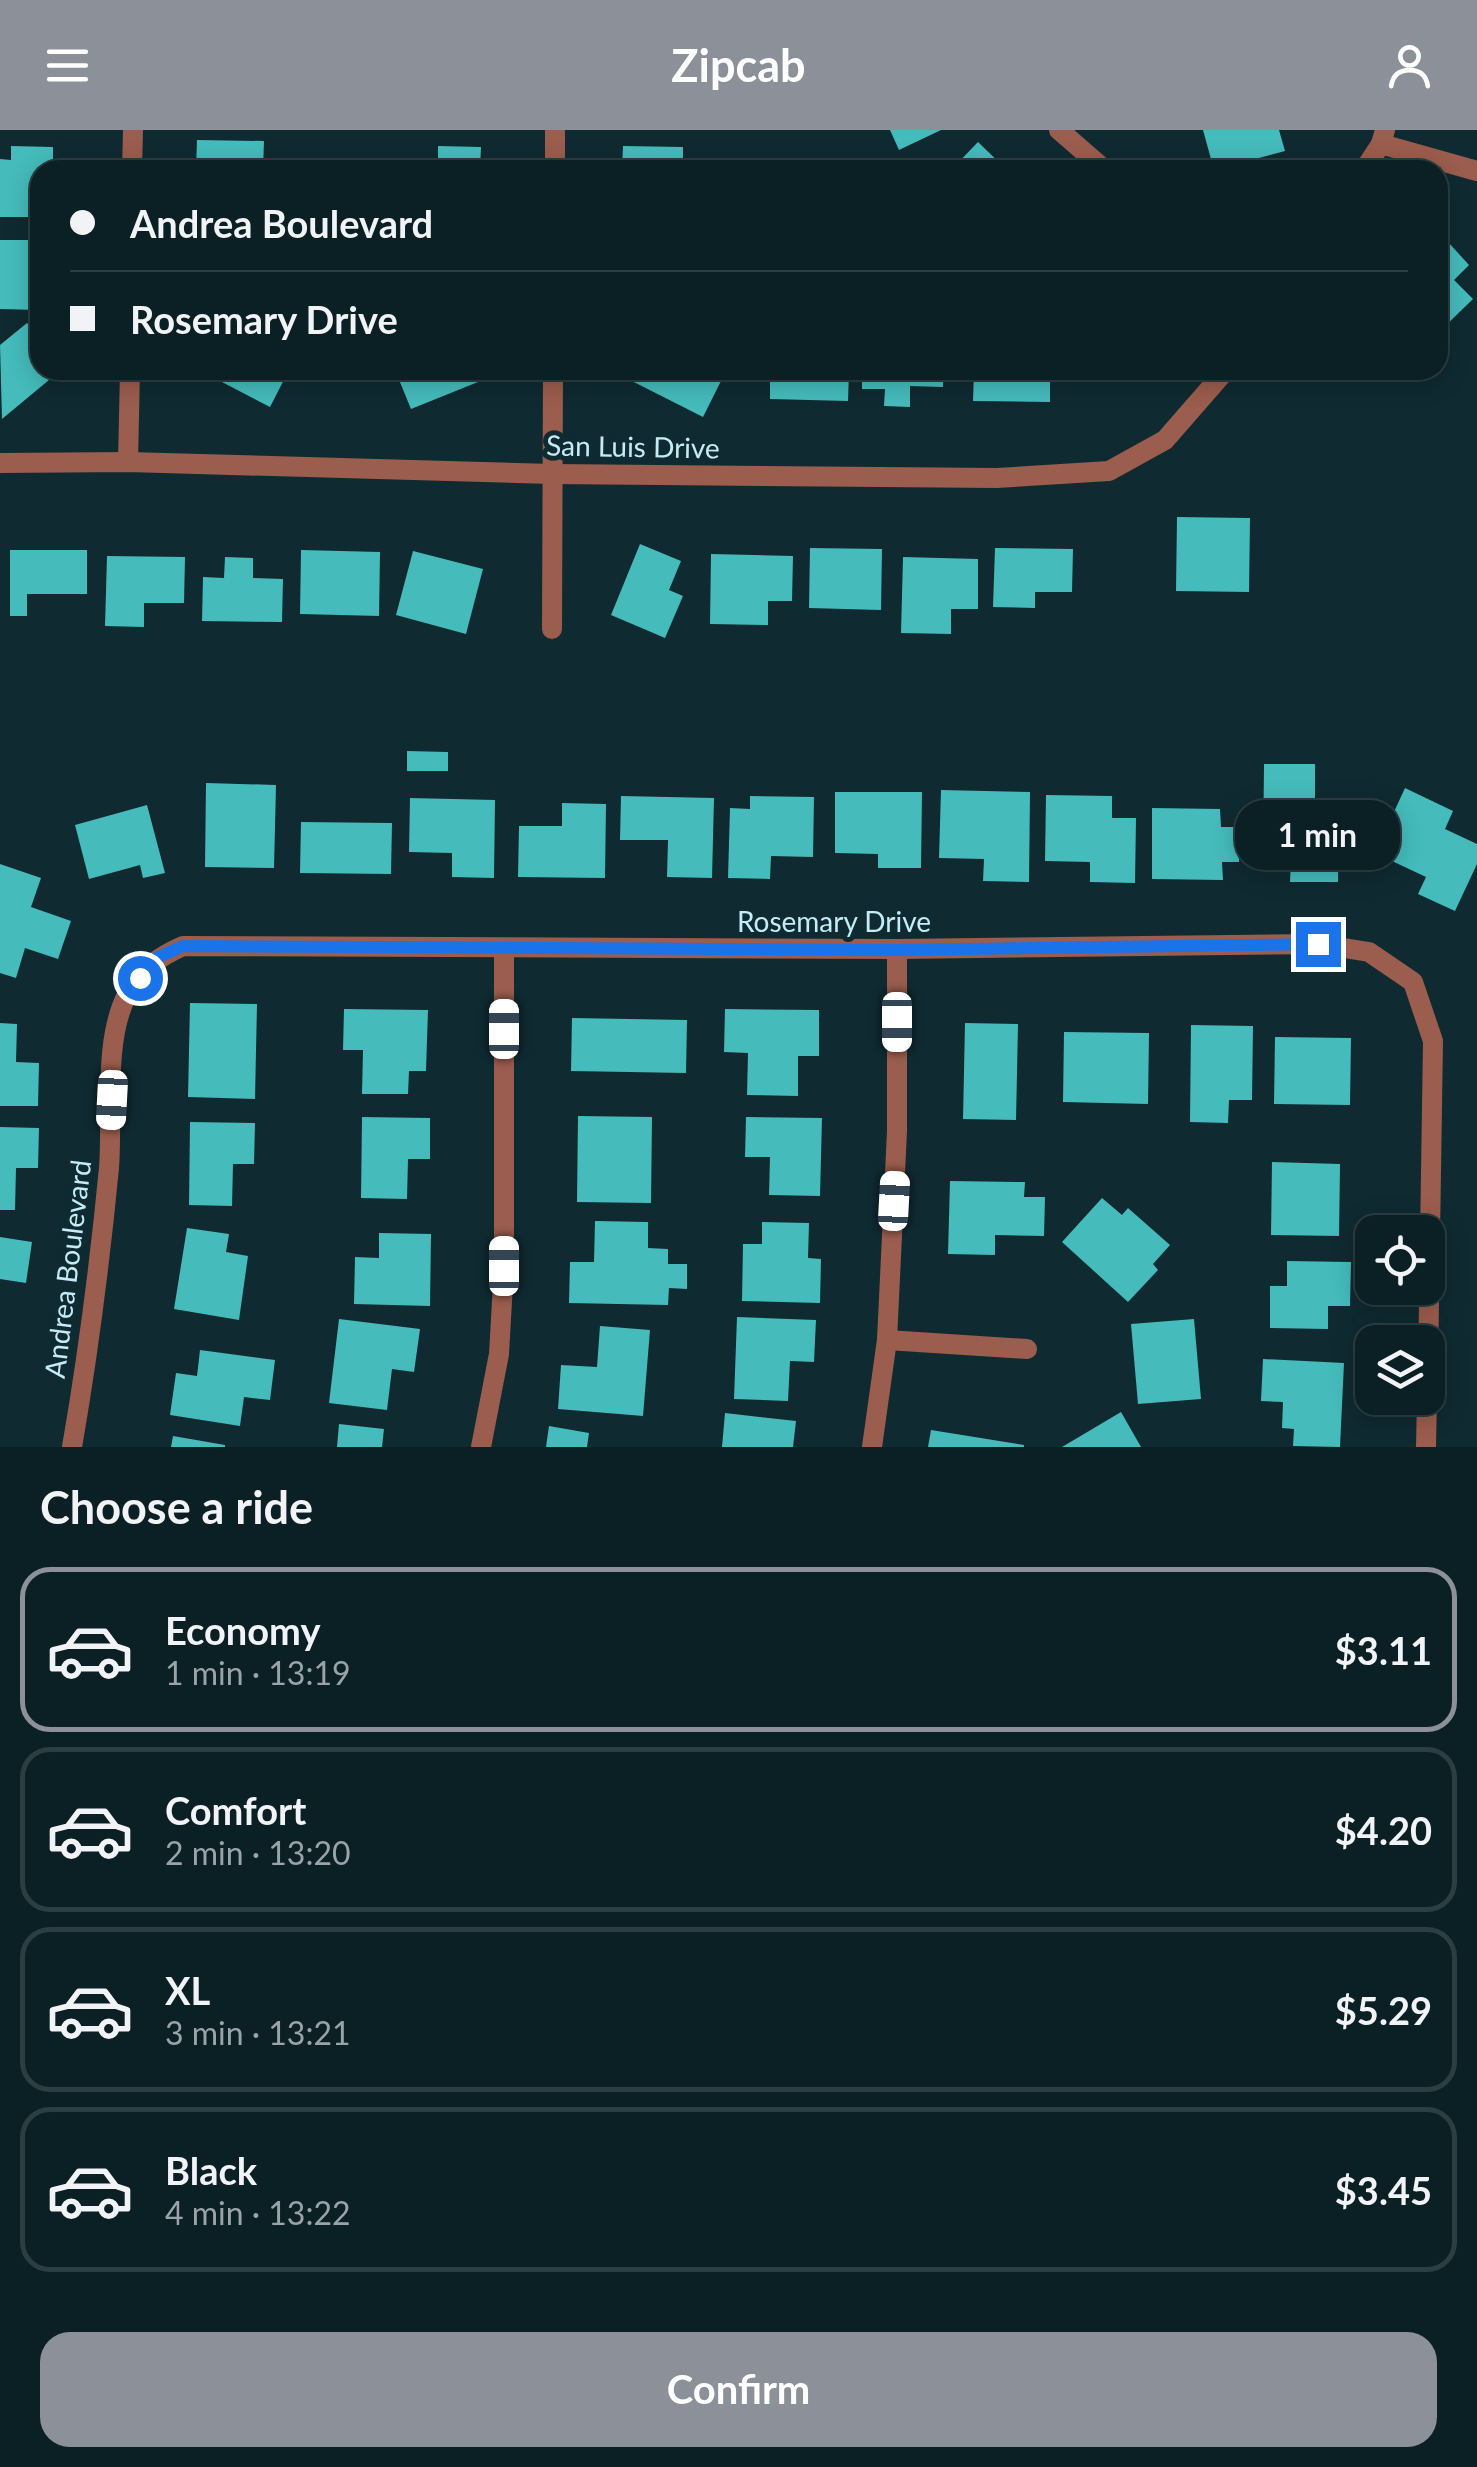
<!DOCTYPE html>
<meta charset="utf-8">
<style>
body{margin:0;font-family:Lato,sans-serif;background:#14282d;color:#f1f3f6;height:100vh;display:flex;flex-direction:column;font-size:38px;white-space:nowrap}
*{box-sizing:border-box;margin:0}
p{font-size:32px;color:#9aa3a7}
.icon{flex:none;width:55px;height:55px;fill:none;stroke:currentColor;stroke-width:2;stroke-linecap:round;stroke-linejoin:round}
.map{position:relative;height:1317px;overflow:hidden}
.sheet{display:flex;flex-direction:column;background:#0b2025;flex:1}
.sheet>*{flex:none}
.banner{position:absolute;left:30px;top:30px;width:1418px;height:220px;border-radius:30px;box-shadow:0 5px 25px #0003,0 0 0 2px #2b3e42;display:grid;align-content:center;height:220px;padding:0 40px;background:#0b2025}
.controls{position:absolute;left:1355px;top:1085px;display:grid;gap:20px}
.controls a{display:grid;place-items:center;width:90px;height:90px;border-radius:20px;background:#0b2025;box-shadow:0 5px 25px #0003,0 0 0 2px #2b3e42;font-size:50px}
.end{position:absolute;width:45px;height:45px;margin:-22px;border:12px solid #1a73e8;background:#fff;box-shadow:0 0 0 5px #fff}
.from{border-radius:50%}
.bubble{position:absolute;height:70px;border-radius:30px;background:#0b2025;box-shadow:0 5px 25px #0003,0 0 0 2px #2b3e42;font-size:32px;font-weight:700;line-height:70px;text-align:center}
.car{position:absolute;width:30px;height:60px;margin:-30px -15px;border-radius:12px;box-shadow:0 0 8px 2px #0007;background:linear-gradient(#fff 24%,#345 0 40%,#fff 0 76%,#345 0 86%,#fff 0)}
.banner b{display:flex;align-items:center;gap:35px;height:95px;font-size:38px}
.banner b+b{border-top:2px solid #2b3e42}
.banner i{width:25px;height:25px;background:#f1f3f6}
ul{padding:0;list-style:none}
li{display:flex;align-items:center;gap:30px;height:165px;margin:0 20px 15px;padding:0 20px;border:5px solid #2b3e42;border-radius:30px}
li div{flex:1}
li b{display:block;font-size:38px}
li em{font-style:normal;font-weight:700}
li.current{border-color:#8c9099}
li>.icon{width:90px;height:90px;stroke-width:1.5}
h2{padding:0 40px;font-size:45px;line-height:120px}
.cta{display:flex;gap:20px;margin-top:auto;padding:20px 40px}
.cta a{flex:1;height:115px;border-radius:30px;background:#8c9099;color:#fff;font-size:40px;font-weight:700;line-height:115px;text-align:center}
header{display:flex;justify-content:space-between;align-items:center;height:130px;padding:0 40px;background:#8c9099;color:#fff;font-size:45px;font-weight:700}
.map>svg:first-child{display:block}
</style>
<header><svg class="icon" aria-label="menu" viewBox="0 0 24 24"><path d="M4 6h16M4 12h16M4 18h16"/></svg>Zipcab<svg class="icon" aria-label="person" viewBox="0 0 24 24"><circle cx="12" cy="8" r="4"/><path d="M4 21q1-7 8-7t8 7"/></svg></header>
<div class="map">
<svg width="1477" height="1317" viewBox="0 0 1477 1317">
<rect width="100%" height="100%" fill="#0f2a31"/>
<!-- building -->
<g fill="#45bbbc">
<path d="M890,0H941L899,20Z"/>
<path d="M1203,0H1279L1285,21L1214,40Z"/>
<path d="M197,10L264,11L263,40H196Z"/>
<path d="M978,12L1007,40H951Z"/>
<path d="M11,16L53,17V40H40V87H0V29L11,30Z"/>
<path d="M438,16L481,17L480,40H438Z"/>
<path d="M623,16L683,17V40H622Z"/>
<path d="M1438,101L1469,135L1454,150L1473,169L1438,203Z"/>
<path d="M0,110H40V180L0,179Z"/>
<path d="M27,193L40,209V240H61L2,289L0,215Z"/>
<path d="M199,240H289L270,277Z"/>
<path d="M395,240H473L478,252L411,279Z"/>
<path d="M625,240H700L721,251L703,287L622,246Z"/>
<path d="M770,240H849L848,271L770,269Z"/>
<path d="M862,240H943V257L910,256V277L884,276L885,259H862Z"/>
<path d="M974,240H1050V272L973,271Z"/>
<path d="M1177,387L1250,388L1249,462L1176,461Z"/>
<path d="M640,414L681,431L669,460L683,466L665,508L611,485Z"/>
<path d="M810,418L882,419L881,480L809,478Z"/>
<path d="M995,418L1073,419L1072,462H1035V478L993,477Z"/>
<path d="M10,420H87V464H27V486H10Z"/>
<path d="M301,420L380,422L379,486L300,484Z"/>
<path d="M413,421L483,439L466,504L396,485Z"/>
<path d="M711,424L793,426L792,471H768V495L710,494Z"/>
<path d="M107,426L185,427L184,473H144V497L105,496Z"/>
<path d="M225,427L253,428V448L283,449L282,492L202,491L203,447L224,448Z"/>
<path d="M903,427L978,429V479H951V504L901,503Z"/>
<path d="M407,621L448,622V641H407Z"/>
<path d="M1264,634H1315V668H1339L1338,752H1290L1291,729H1263Z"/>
<path d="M206,653L276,655L274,738L205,737Z"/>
<path d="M1405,658L1453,681L1445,699L1477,714V734L1455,781L1418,764L1426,747L1375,723Z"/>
<path d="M941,660L1030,662L1029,752L983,751L984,729L939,728Z"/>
<path d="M835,662H922L921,738H878V724L835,723Z"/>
<path d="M1046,665L1112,666V688H1136L1135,753L1090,752V732L1045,731Z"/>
<path d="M621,666L714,668L712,748L667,747L668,710H620Z"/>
<path d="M750,666L814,667L813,727L771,726L770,749L728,748L730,678L750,679Z"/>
<path d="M410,668L495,670L494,748L452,747V723L409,722Z"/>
<path d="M562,673L606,674L605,748L518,747L519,696H562Z"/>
<path d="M147,675L165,743L143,748L140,735L89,749L75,695Z"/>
<path d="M1152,678L1220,679L1221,697H1240L1239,732H1222L1223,750L1152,749Z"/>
<path d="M301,692L392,693L391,744L300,743Z"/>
<path d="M0,734L41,748L31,777L71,791L58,829L25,818L16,848L0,843Z"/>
<path d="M190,873L257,874L255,969L188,967Z"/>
<path d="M344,879L428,880L426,941H409L408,964H362L363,920H343Z"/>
<path d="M725,879L819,880V926H798V966L747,965L748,923L724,922Z"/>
<path d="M572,888L687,890L686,943L571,941Z"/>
<path d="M0,893L17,894L16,932L39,933L38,976H0Z"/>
<path d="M965,893L1018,894L1016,990L963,989Z"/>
<path d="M1191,895L1253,896L1252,970H1229L1228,993L1190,992Z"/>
<path d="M1064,902L1149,903L1148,974L1063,972Z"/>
<path d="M1275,907L1351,908L1350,975L1274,974Z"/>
<path d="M578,986L652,987L651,1073L577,1072Z"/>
<path d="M362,987L430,988V1029H408L407,1069L361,1068Z"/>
<path d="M746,987L822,988L820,1066L769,1065L770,1027H745Z"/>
<path d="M190,992L255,993L254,1034H233L232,1076L189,1075Z"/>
<path d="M0,997L39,998L38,1038H16L15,1080H0Z"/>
<path d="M1272,1032L1340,1034L1339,1106L1271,1105Z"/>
<path d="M950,1051L1025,1052L1024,1067H1045L1044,1106L995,1105V1125L948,1124Z"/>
<path d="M1102,1068L1122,1085L1128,1078L1170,1115L1153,1134L1158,1140L1128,1172L1062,1112Z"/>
<path d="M595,1091L648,1092V1118L668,1119V1134H687V1159L669,1158L668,1175L569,1173L570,1132H594Z"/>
<path d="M762,1092L809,1093L808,1128L821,1129L820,1173L742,1171L743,1114H762Z"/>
<path d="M187,1098L229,1104L226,1122L248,1126L239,1190L174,1179Z"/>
<path d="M379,1103L431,1104L430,1176L354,1174L355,1127L379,1128Z"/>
<path d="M0,1107L32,1112L26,1153L0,1149Z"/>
<path d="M1287,1131L1351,1132L1350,1176H1328V1199L1270,1198V1156H1287Z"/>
<path d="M737,1187L816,1190L814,1232L790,1231L788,1271L734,1269Z"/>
<path d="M339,1189L420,1199L414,1242L392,1239L387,1280L329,1273Z"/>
<path d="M1194,1189L1201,1269L1138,1274L1131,1194Z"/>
<path d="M600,1196L650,1200L643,1286L558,1279L561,1235L597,1237Z"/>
<path d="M200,1220L275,1230L270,1270L244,1267L240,1296L170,1285L176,1243L197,1246Z"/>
<path d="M1263,1229L1344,1233L1340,1317L1293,1316L1294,1299L1282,1298L1283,1272L1261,1271Z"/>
<path d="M1121,1282L1141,1317H1062Z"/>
<path d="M725,1283L796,1291L793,1317H722Z"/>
<path d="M339,1294L384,1299L382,1317H337Z"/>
<path d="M549,1296L589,1303L587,1317H546Z"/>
<path d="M931,1300L1024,1315V1317H928Z"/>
<path d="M173,1306L225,1315V1317H171Z"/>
</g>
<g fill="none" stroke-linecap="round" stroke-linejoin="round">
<!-- street -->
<g stroke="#9b5d4d" stroke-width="20">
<path d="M1059,0L1105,40"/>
<path d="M1381,14L1477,41"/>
<path d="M132,40L133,0"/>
<path d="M555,40V0"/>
<path d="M1364,40L1381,14L1385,0"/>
<path d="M128,332L130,240"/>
<path d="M0,333L128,332L552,344L997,348L1109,341L1165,310L1226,240"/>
<path d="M552,499L553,240"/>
<path d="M887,1210L1027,1219"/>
<path d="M72,1317C88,1225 100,1131 109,1038C113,986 103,910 127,865C141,840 158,827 183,816L897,819L1319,814L1369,822L1413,852L1433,911L1428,1239"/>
<path d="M481,1317L499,1224L504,1136V819"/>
<path d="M872,1317L887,1210L897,1001V819"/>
<path d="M1426,1317L1427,1268"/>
</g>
</g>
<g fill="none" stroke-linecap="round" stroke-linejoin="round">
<!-- route -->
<path stroke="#1a73e8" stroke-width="12" d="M140,848L152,830L183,816L897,820L1318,814"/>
</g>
<g text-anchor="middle" stroke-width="10" stroke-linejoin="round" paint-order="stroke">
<!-- street labels -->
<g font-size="28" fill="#c4ecf6" stroke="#0f2a31">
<text transform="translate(633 317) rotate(1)" y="10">San Luis Drive</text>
<text x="834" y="802">Rosemary Drive</text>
<text transform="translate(68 1139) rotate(-83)" y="10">Andrea Boulevard</text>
</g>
</g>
</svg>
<div class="controls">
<a><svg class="icon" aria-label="locate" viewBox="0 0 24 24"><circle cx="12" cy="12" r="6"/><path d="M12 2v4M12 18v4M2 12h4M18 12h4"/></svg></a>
<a><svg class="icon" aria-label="layers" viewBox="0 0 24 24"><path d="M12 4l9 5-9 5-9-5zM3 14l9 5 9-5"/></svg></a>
</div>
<i class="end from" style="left:140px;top:848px"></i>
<i class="end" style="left:1318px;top:814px"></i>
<div class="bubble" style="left:1235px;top:670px;width:165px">1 min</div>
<i class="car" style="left:897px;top:892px;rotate:180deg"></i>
<i class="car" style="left:504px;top:899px;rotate:0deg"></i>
<i class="car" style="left:112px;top:970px;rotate:183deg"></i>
<i class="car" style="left:894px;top:1071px;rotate:3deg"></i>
<i class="car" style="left:504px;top:1136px;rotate:0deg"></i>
<div class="banner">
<b><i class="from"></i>Andrea Boulevard</b>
<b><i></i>Rosemary Drive</b>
</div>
</div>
<section class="sheet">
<h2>Choose a ride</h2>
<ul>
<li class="current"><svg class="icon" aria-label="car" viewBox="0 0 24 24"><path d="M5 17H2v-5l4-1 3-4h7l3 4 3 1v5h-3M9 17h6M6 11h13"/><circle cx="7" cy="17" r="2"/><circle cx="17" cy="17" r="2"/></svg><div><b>Economy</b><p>1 min · 13:19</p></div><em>$3.11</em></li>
<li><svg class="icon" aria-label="car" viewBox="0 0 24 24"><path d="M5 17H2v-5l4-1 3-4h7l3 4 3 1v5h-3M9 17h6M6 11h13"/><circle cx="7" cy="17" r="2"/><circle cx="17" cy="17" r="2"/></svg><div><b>Comfort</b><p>2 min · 13:20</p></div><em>$4.20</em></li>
<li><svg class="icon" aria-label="car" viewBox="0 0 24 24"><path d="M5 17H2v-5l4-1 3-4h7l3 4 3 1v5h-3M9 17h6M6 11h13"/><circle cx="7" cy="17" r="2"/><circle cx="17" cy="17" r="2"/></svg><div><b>XL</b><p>3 min · 13:21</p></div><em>$5.29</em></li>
<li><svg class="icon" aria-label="car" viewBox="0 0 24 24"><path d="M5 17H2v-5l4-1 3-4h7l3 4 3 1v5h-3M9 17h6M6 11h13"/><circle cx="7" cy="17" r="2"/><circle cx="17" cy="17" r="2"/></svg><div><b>Black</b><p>4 min · 13:22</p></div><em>$3.45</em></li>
</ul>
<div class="cta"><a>Confirm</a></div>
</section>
